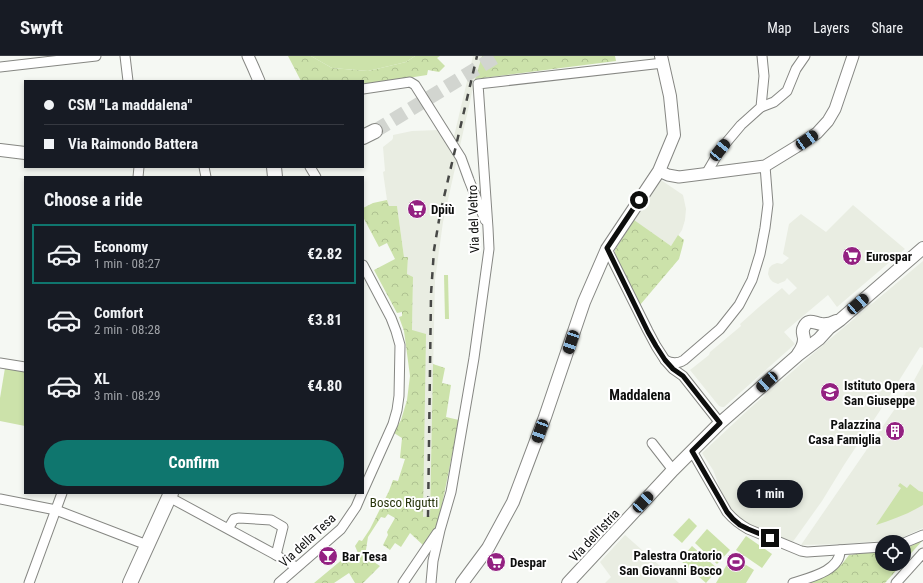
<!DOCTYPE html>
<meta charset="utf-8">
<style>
body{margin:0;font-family:"Roboto Condensed",sans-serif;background:#20242c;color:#f1f3f6;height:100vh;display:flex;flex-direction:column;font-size:15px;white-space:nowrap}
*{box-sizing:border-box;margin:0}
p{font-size:13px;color:#9ea1a6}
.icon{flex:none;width:22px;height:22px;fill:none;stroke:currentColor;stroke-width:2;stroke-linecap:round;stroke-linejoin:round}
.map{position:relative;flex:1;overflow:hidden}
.details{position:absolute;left:24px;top:120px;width:340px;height:318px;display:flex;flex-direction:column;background:#171b24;border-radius:0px;box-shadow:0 2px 6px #0003}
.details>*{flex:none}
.hud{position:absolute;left:24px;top:24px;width:340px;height:88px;border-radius:0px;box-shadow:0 2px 6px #0003;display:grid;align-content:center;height:88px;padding:0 20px;background:#171b24}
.tools{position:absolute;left:875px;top:479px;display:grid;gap:8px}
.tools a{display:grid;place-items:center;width:36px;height:36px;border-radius:50%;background:#171b24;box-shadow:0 2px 6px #0003;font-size:20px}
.end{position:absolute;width:18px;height:18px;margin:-9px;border:5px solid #0d0e0d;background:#fff;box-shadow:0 0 0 2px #fff}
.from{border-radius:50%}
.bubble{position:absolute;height:28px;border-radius:14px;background:#171b24;box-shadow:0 2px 6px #0003;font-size:13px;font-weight:700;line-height:28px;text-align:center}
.car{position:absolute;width:12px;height:24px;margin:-12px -6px;border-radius:5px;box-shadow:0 0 3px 1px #0007;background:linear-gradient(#222 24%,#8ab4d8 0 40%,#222 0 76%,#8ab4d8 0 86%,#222 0)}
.hud b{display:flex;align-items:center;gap:14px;height:38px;font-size:15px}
.hud b+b{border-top:1px solid #363941}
.hud i{width:10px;height:10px;background:#f1f3f6}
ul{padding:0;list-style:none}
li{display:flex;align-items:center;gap:12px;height:60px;margin:0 8px 6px;padding:0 12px;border:2px solid transparent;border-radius:0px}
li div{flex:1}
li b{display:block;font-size:15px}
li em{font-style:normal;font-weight:700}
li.active{border-color:#0f766e}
li>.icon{width:36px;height:36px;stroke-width:1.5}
h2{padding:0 20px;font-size:18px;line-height:48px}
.button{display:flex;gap:8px;margin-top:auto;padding:8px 20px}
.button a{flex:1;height:46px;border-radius:24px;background:#0f766e;color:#fff;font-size:16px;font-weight:700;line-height:46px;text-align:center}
header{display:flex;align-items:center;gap:24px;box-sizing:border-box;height:56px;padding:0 20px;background:#171b24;border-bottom:1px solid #363941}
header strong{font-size:19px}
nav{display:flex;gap:22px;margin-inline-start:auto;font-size:14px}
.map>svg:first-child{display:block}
</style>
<header>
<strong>Swyft</strong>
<nav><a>Map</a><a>Layers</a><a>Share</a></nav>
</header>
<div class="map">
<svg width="923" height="527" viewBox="0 0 923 527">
<defs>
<pattern id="forest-crowns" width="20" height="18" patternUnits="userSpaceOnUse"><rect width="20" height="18" fill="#cce2aa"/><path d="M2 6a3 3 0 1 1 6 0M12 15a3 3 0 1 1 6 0" fill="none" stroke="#aec191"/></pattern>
</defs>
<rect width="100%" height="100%" fill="#f5f8f3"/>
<!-- built -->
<g fill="#e9ede2">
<path d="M473,0H482L475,23L443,166L435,224L430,460L423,461L412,274L413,222L407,218L408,202L404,201L397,150H389L387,144L383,116L385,115L383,91L392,84L393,82V79L412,75L439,74L451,93Z"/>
<path d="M661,124L683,139L686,153L685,164L682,174L671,190L634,165Z"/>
<path d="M853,149L905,193L837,251L828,239L784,276L795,288L724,351H722L719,350L690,314L709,299L710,296L741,270L740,268L759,251L782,232L789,239L797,232L787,222L785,225L780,227L778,228L773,226L770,223L768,218L769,212L772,209L777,207L782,208L789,202L783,198L789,168L801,158L826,176Z"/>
<path d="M923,205V292L920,291L885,347L844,409L822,445L792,487L753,471L736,462L727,450L713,414L702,397L749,353L830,283Z"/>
<path d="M923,308V472L899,483L891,484L845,488L801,489L912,328Z"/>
<path d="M625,479L668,517L679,527H605L611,521L600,506Z"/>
</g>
<!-- grass -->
<g fill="#cce2aa">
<path d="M311,0H415L406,6L368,15L332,12Z"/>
<path d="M444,219H448L449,263H445Z"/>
<path d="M5,312L25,315V370L0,365V342Z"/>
<path d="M900,427L907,432L910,428L919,435L923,436V449C908,458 892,464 876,469L901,432L898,430Z"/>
<path d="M689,462L697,470L682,487L673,479Z"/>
<path d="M707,473L730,494L717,508L695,487Z"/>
<path d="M746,480L772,498L762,512L736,494Z"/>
<path d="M692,490L718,513L706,527L680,504Z"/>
<path d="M732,500L754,514L746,527H716Z"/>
</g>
<!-- forest -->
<g fill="url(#forest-crowns)">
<path d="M288,0H311L332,12L368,15L406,6L415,0H440L437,2L445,10L439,16L428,14L427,19L363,29V25H301Z"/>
<path d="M482,0H615L616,5L475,23Z"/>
<path d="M387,144L389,150H397L404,201H408L407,218L413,221L412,274L426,278L423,461L430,460L433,308L445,312L442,327L451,329L446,361L459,364L437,474L424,490L410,477L401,491L395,487L390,494L383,489L388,479L387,476L395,462L388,458L385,462L381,461L368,481L365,500L380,510L363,527H355L349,517L334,527H314L350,497L354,500L358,497L355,490L359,484L362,485L370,473L389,435L393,424L398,425L405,403L400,402L402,382L394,377L401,364L407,344L410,320L404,275L399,261L402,260V256L397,257L374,214L395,203L387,187L379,191L363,161V152L373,147Z"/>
<path d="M634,164L671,190L678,179L684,184L682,192L679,203L640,249L615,197V194Z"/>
<path d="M923,483V484L904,505V493L913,489Z"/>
<path d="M872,496H882V508H902L885,527H803L830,517L842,508L849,499Z"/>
</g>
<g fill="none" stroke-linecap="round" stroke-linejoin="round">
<!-- primary-tunnel -->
<path stroke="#d2d5d0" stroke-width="14" stroke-dasharray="14 7" stroke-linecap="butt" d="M375,75L497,0"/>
<defs>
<g id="minor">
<path d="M125,0L128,25"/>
<path d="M0,11L96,0"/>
<path d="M363,33L410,26L415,29L461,102L469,124L485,164"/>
<path d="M761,51L774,46L787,35L796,13L805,0"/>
<path d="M204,111L206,121"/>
<path d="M310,111L316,121"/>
<path d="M706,118L720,94L741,69L761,51L764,20L762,0"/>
<path d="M138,121L139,111"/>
<path d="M607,193L648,275L656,290L665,304L673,313L683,320L720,367"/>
<path d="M363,209L391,262L396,275L400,289L399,340L397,354L393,368L363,435"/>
<path d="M665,304C672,308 678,308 684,304L720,273L739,249L752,224L760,198L765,172L768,148L765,110"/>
<path d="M0,307L25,311"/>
<path d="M652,387L673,414"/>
<path d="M692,395L727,456C733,463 739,468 748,473L801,495L807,496L882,491"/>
<path d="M169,441L276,499L283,471L271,464L239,462L234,463L228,473"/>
<path d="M0,443L56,454L147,489"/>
<path d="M904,487L923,479"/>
<path d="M276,499L296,511"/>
<path d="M29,527L62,437"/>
<path d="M279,527L341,473L356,451L362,437"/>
<path d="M403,527L437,477"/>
<path d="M431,527L433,505L440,474L451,436L474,302L489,193L488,172L478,28L663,7"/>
<path d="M793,527C808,522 841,515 840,494"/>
<path d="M896,527L923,497"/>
</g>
<g id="tertiary">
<path d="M248,0L253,11L259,25"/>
<path d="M659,115L668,119L679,121L765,110L796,91L817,77L828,65L835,53L853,0"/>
</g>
<g id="secondary">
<path d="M0,94L25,97"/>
<path d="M798,298C801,294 804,289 804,283C804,279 801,276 804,271C808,262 814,267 821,268C826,269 832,267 836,265"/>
<path d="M462,527L488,492L513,446L545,361L584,246L607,193L659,115L674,79L670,40L661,0"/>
<path d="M568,527L673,414L720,367L798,299L819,283L829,272L840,264L923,192"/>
</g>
<g id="primary">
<path d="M363,81L375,75"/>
<path d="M274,111L275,121"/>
<path d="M130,527L171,437"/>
</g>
</defs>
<!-- minor casing -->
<use href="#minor" stroke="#868783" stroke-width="11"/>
<!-- tertiary casing -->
<use href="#tertiary" stroke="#868783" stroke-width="13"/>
<!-- secondary casing -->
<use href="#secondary" stroke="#868783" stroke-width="14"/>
<!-- primary casing -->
<use href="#primary" stroke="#868783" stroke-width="16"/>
<!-- minor -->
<use href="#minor" stroke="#fff" stroke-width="9"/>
<!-- tertiary -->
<use href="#tertiary" stroke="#fff" stroke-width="11"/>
<!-- secondary -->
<use href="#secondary" stroke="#fff" stroke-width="12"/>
<!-- primary -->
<use href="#primary" stroke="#fff" stroke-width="14"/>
<!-- rail -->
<path stroke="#474846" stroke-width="2.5" stroke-dasharray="7 7" stroke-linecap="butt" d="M428,461L431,238L434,194L440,158L477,0"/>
</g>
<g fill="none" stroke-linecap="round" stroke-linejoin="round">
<!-- route -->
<path stroke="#0d0e0d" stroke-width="5" d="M639,144L607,192L648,276L656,290L665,304L673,313L683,320L720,367L692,395L722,447L727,456L733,463L740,469L748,473L770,482"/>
</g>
<!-- icons -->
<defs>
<symbol id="supermarket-disc" viewBox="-11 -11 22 22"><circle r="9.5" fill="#932181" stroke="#fff"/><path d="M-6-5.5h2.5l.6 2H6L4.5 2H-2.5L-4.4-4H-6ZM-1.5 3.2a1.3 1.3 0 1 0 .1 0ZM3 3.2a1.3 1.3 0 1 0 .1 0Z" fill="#fff"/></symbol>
<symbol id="school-disc" viewBox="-11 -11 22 22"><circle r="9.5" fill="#932181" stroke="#fff"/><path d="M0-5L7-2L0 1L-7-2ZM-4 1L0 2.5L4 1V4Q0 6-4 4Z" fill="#fff"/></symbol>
<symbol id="building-disc" viewBox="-11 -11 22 22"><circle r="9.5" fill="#932181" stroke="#fff"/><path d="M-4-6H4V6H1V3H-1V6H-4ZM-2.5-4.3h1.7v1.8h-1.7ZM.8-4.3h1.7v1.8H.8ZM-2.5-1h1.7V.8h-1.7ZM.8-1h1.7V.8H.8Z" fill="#fff"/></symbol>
<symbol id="bar-disc" viewBox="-11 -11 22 22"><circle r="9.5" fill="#932181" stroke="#fff"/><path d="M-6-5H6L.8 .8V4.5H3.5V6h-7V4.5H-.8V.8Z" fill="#fff"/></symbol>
<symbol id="stadium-disc" viewBox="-11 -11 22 22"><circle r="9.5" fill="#932181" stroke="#fff"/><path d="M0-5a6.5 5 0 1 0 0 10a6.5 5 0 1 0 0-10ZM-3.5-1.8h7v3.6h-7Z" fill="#fff"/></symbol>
</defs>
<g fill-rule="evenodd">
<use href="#supermarket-disc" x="406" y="142" width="22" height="22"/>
<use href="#supermarket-disc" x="841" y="189" width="22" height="22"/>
<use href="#school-disc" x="819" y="325" width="22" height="22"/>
<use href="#building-disc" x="884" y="364" width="22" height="22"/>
<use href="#bar-disc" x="317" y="489" width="22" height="22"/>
<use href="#supermarket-disc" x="485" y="495" width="22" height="22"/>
<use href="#stadium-disc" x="725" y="495" width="22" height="22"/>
</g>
<g text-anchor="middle" stroke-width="4" stroke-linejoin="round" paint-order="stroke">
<!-- poi labels -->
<g font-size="13" font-weight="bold" fill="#0d0e0d" stroke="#fff" text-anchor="start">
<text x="431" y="158">Dpiù</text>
<text x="866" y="205">Eurospar</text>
<text x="844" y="334">Istituto Opera<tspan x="844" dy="15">San Giuseppe</tspan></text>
<text x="881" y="373" text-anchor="end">Palazzina<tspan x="881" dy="15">Casa Famiglia</tspan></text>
<text x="722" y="504" text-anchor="end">Palestra Oratorio<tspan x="722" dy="15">San Giovanni Bosco</tspan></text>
<text x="342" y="505">Bar Tesa</text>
<text x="510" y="511">Despar</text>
</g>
<!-- street labels -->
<g font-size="13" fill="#0d0e0d" stroke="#fff">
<text transform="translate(473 163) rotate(-92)" y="5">Via del Veltro</text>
<text transform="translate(594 479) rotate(-47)" y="5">Via dell'Istria</text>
<text transform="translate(307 484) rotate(-43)" y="5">Via della Tesa</text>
</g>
<!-- park labels -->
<g font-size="13" fill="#28350d" stroke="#fff">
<text x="404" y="451">Bosco Rigutti</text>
</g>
<!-- neighbourhood labels -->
<g font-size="14" font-weight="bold" fill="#0d0e0d" stroke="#fff">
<text x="640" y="344">Maddalena</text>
</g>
</g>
</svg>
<div class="tools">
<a><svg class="icon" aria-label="locate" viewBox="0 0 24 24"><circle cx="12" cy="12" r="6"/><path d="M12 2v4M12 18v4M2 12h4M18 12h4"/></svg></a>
</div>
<i class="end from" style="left:639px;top:144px"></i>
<i class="end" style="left:770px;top:482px"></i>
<div class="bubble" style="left:737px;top:424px;width:66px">1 min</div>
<i class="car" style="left:807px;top:84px;rotate:55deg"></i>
<i class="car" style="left:720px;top:94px;rotate:39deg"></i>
<i class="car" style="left:858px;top:248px;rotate:49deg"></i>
<i class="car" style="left:571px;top:286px;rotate:198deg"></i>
<i class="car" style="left:767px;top:326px;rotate:228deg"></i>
<i class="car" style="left:540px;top:375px;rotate:200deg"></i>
<i class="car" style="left:643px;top:446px;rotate:43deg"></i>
<div class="hud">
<b><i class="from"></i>CSM &quot;La maddalena&quot;</b>
<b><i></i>Via Raimondo Battera</b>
</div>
<section class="details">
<h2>Choose a ride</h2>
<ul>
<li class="active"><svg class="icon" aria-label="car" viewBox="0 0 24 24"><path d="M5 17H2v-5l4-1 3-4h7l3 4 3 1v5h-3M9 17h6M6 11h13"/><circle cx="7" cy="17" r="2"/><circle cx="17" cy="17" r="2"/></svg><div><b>Economy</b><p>1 min · 08:27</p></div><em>€2.82</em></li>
<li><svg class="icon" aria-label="car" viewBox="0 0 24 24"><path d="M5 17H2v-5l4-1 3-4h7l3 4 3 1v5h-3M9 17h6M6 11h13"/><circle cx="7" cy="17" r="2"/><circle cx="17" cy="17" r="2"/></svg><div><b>Comfort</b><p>2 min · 08:28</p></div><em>€3.81</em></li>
<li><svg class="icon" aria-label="car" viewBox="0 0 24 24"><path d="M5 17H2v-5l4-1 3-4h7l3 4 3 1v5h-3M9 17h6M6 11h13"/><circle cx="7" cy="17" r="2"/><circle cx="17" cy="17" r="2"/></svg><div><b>XL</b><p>3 min · 08:29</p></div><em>€4.80</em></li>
</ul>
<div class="button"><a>Confirm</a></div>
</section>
</div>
